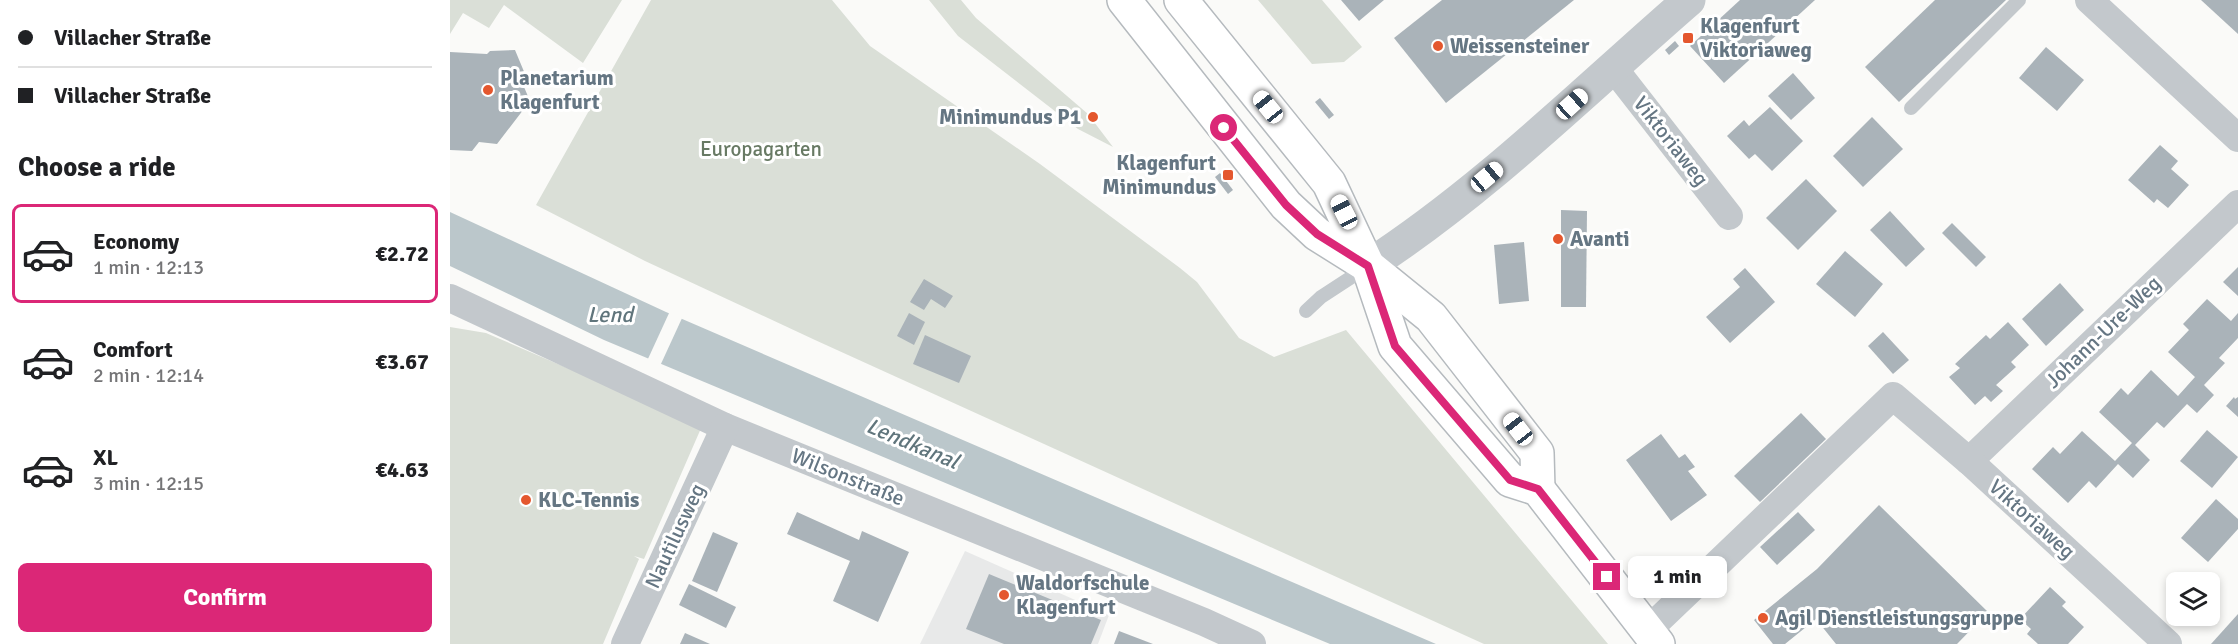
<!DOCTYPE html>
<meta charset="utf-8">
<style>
body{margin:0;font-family:Signika,sans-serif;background:#f6f6f6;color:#202124;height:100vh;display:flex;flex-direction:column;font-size:22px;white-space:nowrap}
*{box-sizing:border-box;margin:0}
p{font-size:20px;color:#757577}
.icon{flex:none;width:33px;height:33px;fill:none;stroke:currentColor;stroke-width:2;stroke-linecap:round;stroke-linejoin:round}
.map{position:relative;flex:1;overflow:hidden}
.details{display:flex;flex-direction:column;background:#fff;width:450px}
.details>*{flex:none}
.banner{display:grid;align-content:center;height:132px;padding:0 18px;background:#fff}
.tools{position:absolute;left:1716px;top:572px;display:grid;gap:12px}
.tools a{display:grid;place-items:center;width:54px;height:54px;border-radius:9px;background:#fff;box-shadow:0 3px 9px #0003;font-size:30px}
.end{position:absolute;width:27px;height:27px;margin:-14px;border:8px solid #db2777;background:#fff;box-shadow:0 0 0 3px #fff}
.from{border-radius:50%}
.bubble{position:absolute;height:42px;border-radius:9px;background:#fff;box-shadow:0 3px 9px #0003;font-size:20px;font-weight:800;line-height:42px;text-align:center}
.car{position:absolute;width:18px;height:36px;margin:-18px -9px;border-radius:8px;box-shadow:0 0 4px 2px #0007;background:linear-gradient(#fff 24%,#345 0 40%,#fff 0 76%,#345 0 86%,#fff 0)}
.banner b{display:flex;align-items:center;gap:21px;height:57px;font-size:22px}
.banner b+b{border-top:2px solid #e0e0e0}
.banner i{width:15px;height:15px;background:#202124}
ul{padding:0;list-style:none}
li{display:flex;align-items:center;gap:18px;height:99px;margin:0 12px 9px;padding:0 6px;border:3px solid transparent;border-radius:9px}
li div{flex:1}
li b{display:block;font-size:22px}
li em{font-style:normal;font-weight:800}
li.current{border-color:#db2777}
li>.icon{width:54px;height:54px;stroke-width:1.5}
h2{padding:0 18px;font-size:27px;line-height:72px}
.cta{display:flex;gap:12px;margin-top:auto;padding:12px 18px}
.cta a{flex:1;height:69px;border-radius:9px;background:#db2777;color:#fff;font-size:24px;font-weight:800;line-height:69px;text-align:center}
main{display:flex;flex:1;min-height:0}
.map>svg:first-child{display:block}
</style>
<main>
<section class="details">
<div class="banner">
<b><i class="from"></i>Villacher Straße</b>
<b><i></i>Villacher Straße</b>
</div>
<h2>Choose a ride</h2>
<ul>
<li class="current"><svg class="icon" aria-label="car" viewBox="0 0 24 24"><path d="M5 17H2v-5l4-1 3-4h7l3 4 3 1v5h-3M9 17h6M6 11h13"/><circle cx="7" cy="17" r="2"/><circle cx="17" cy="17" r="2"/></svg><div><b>Economy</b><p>1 min · 12:13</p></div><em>€2.72</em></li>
<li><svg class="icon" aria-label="car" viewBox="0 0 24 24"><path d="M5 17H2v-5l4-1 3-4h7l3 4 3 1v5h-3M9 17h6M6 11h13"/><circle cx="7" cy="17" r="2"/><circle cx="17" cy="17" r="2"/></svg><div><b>Comfort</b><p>2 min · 12:14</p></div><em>€3.67</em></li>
<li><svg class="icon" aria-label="car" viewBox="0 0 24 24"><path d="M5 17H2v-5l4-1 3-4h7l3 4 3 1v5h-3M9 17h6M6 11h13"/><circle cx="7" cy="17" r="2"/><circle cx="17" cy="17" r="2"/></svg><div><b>XL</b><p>3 min · 12:15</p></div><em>€4.63</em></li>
</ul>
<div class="cta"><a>Confirm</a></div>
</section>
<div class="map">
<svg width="1788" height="644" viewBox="0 0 1788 644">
<rect width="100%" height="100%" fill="#fafaf8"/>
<!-- built -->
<path fill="#e8e9e9" d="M515,551L659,615L648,644H470Z"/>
<!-- green -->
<g fill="#dadfd7">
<path d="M0,0H172L133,63L54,5L39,28L13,13L0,34Z"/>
<path d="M201,0H382L420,46L590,164L730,268L747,282L789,338L824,357L896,330L1158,644H1034L365,340L195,261L86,205Z"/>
<path d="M479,0H511L526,18L638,114L663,147L628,129L508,36Z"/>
<path d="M808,0H872L912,47L894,62L862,64Z"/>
<path d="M0,327L36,333L252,426L194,559L184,556L189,559L153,644H0Z"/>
</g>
<!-- water -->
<path fill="#bbc7cb" d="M0,212L216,312L986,644H880L154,340L0,266Z"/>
<!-- pier -->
<path fill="#fafaf8" d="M220,311L233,316L210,366L197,361Z"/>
<!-- building -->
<g fill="#aab3b9">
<path d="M891,0H934L909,21Z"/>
<path d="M992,0H1124L996,103L944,38Z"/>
<path d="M1290,0H1365L1274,83L1240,46Z"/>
<path d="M1485,0H1556L1449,102L1415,67Z"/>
<path d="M1751,0H1788V34Z"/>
<path d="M1225,41L1229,46L1219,55L1215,50Z"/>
<path d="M1596,47L1634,80L1607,111L1569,78Z"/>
<path d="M65,50L75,74L71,80L80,101L47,144L29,142L22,151L0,150V52L37,54L40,51Z"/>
<path d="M1343,73L1365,98L1341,120L1318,96Z"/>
<path d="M870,98L884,115L879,119L865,102Z"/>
<path d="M1320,107L1353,141L1322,171L1305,154L1299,159L1277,136L1294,120L1299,126Z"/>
<path d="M1422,117L1453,149L1413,187L1383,156Z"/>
<path d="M1710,145L1728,161L1721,169L1739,185L1718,208L1707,199L1704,203L1678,180Z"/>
<path d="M770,173L783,190L778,194L765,177Z"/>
<path d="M1356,179L1387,211L1348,250L1316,218Z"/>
<path d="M1111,210L1137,211L1136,307H1111Z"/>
<path d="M1440,211L1475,249L1456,267L1420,230Z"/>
<path d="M1502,223L1536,257L1526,267L1492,233Z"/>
<path d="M1074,242L1079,301L1049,304L1044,245Z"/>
<path d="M1395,251L1433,284L1405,317L1366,284Z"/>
<path d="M1788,267V296L1773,282Z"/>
<path d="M1295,268L1325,302L1280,343L1256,317L1290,287L1283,279Z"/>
<path d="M474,279L503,296L495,308L481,299L474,310L460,302Z"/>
<path d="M1610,283L1634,310L1596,346L1572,319Z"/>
<path d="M1757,299L1781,321L1788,313V338L1769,358L1775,363L1754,385L1764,395L1747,413L1737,404L1714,428L1707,422L1685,445L1700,460L1683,478L1668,464L1646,488L1639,481L1618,503L1582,469L1603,447L1610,454L1632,431L1665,461L1682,443L1649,412L1671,388L1678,395L1701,370L1728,396L1745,377L1718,352L1739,330L1733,324Z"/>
<path d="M459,313L475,322L464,345L447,336Z"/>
<path d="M1558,322L1579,345L1561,362L1566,367L1546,385L1553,391L1541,402L1535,396L1525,405L1499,377L1510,368L1505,364L1536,335L1540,339Z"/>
<path d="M1433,332L1459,360L1443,374L1418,346Z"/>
<path d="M475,335L521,356L509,383L463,364Z"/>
<path d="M1784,397L1785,399L1788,397V417L1776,406Z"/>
<path d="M1351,413L1376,439L1310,502L1284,476Z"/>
<path d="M1757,430L1788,457L1762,488L1730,461Z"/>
<path d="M1211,434L1229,458L1235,454L1245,467L1238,471L1257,495L1221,521L1176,460Z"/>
<path d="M1766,499L1788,519V529L1758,562L1731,538Z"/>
<path d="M1429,505L1538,612L1507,644H1386L1366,619L1335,644H1323L1304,620L1367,569Z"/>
<path d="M347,512L409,540L412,531L459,552L428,622L383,601L400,561L337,534Z"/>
<path d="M1348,512L1365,530L1327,565L1310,547Z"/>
<path d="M263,532L288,543L267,592L242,581Z"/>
<path d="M539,574L651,620L641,644H554L516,629Z"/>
<path d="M239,584L286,607L276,628L229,605Z"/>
<path d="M1600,587L1616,602L1612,606L1634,627L1618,644H1588L1577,634L1581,629L1570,619Z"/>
<path d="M1788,614V644H1761Z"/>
<path d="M669,631L703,644H664Z"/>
<path d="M235,633L260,644H230Z"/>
</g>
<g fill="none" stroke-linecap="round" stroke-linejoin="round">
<defs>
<g id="primary">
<path d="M674,0L836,205L867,234L918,266L981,317L1087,453L1088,489"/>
<path d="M731,0L879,183L918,266L945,346L1060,480L1088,489L1208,644"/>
</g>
</defs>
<!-- primary casing -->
<use href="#primary" stroke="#b5babe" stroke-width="36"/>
<!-- service -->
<g stroke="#c3c8cc" stroke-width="14">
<path d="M1461,108L1569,0"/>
<path d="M856,311L871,297L917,267"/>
</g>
<!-- minor -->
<g stroke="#c3c8cc" stroke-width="28">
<path d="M1639,0L1788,138"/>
<path d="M1162,66L1279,216"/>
<path d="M0,298L275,427L754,622L802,644"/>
<path d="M1519,461L1788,204"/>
<path d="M1198,630L1443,396L1519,461L1718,644"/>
<path d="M175,644L275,427"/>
</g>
<!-- tertiary -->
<path stroke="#c3c8cc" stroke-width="33" d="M918,266C1034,191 1134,91 1239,0"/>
<!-- primary -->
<use href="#primary" stroke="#fff" stroke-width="33"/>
</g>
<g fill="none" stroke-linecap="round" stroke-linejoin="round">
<!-- route -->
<path stroke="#db2777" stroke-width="8" d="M774,128L836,205L867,234L918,266L945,346L1060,480L1088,489L1157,577"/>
</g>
<!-- markers -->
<g fill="#e4572e" stroke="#fff" stroke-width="2">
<rect x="1232" y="32" width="12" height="12" rx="3"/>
<circle cx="988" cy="46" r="6"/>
<circle cx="38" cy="90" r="6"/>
<circle cx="643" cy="117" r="6"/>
<rect x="772" y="169" width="12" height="12" rx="3"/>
<circle cx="1108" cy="239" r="6"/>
<circle cx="76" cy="500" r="6"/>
<circle cx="554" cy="595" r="6"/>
<circle cx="1313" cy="618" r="6"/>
</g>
<g text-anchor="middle" stroke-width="6" stroke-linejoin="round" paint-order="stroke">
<!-- poi labels -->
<g font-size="21" font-weight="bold" fill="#657683" stroke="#fff" text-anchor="start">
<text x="1250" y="33">Klagenfurt<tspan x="1250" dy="24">Viktoriaweg</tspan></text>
<text x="1000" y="53">Weissensteiner</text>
<text x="50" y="85">Planetarium<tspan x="50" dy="24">Klagenfurt</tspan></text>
<text x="631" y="124" text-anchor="end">Minimundus P1</text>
<text x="766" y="170" text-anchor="end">Klagenfurt<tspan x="766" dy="24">Minimundus</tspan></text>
<text x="1120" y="246">Avanti</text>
<text x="88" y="507">KLC-Tennis</text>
<text x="566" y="590">Waldorfschule<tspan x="566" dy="24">Klagenfurt</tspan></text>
<text x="1325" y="625">Agil Dienstleistungsgruppe</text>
</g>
<!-- street labels -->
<g font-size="21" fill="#657683" stroke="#fff">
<text transform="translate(1221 141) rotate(52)" y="7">Viktoriaweg</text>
<text transform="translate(1653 332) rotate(-44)" y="7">Johann-Ure-Weg</text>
<text transform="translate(398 477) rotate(22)" y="7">Wilsonstraße</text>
<text transform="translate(1582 519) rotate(42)" y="7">Viktoriaweg</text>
<text transform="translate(225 536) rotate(-65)" y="7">Nautilusweg</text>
</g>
<!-- park labels -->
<g font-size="21" fill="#687a64" stroke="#fff">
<text x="311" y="156">Europagarten</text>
</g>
<!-- water labels -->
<g font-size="22" font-style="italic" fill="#60757c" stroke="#fff">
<text x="160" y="322">Lend</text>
<text transform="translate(463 443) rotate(23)" y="8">Lendkanal</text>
</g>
</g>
</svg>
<div class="tools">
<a><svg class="icon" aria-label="layers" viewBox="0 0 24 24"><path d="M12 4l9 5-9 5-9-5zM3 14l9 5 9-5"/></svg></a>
</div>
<i class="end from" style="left:774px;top:128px"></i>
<i class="end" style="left:1157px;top:577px"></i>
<div class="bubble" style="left:1178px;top:556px;width:99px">1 min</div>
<i class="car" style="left:1122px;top:104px;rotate:48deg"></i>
<i class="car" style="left:818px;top:107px;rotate:321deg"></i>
<i class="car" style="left:1037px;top:177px;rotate:50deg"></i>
<i class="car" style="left:894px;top:212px;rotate:333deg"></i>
<i class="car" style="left:1068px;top:429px;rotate:322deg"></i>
</div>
</main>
